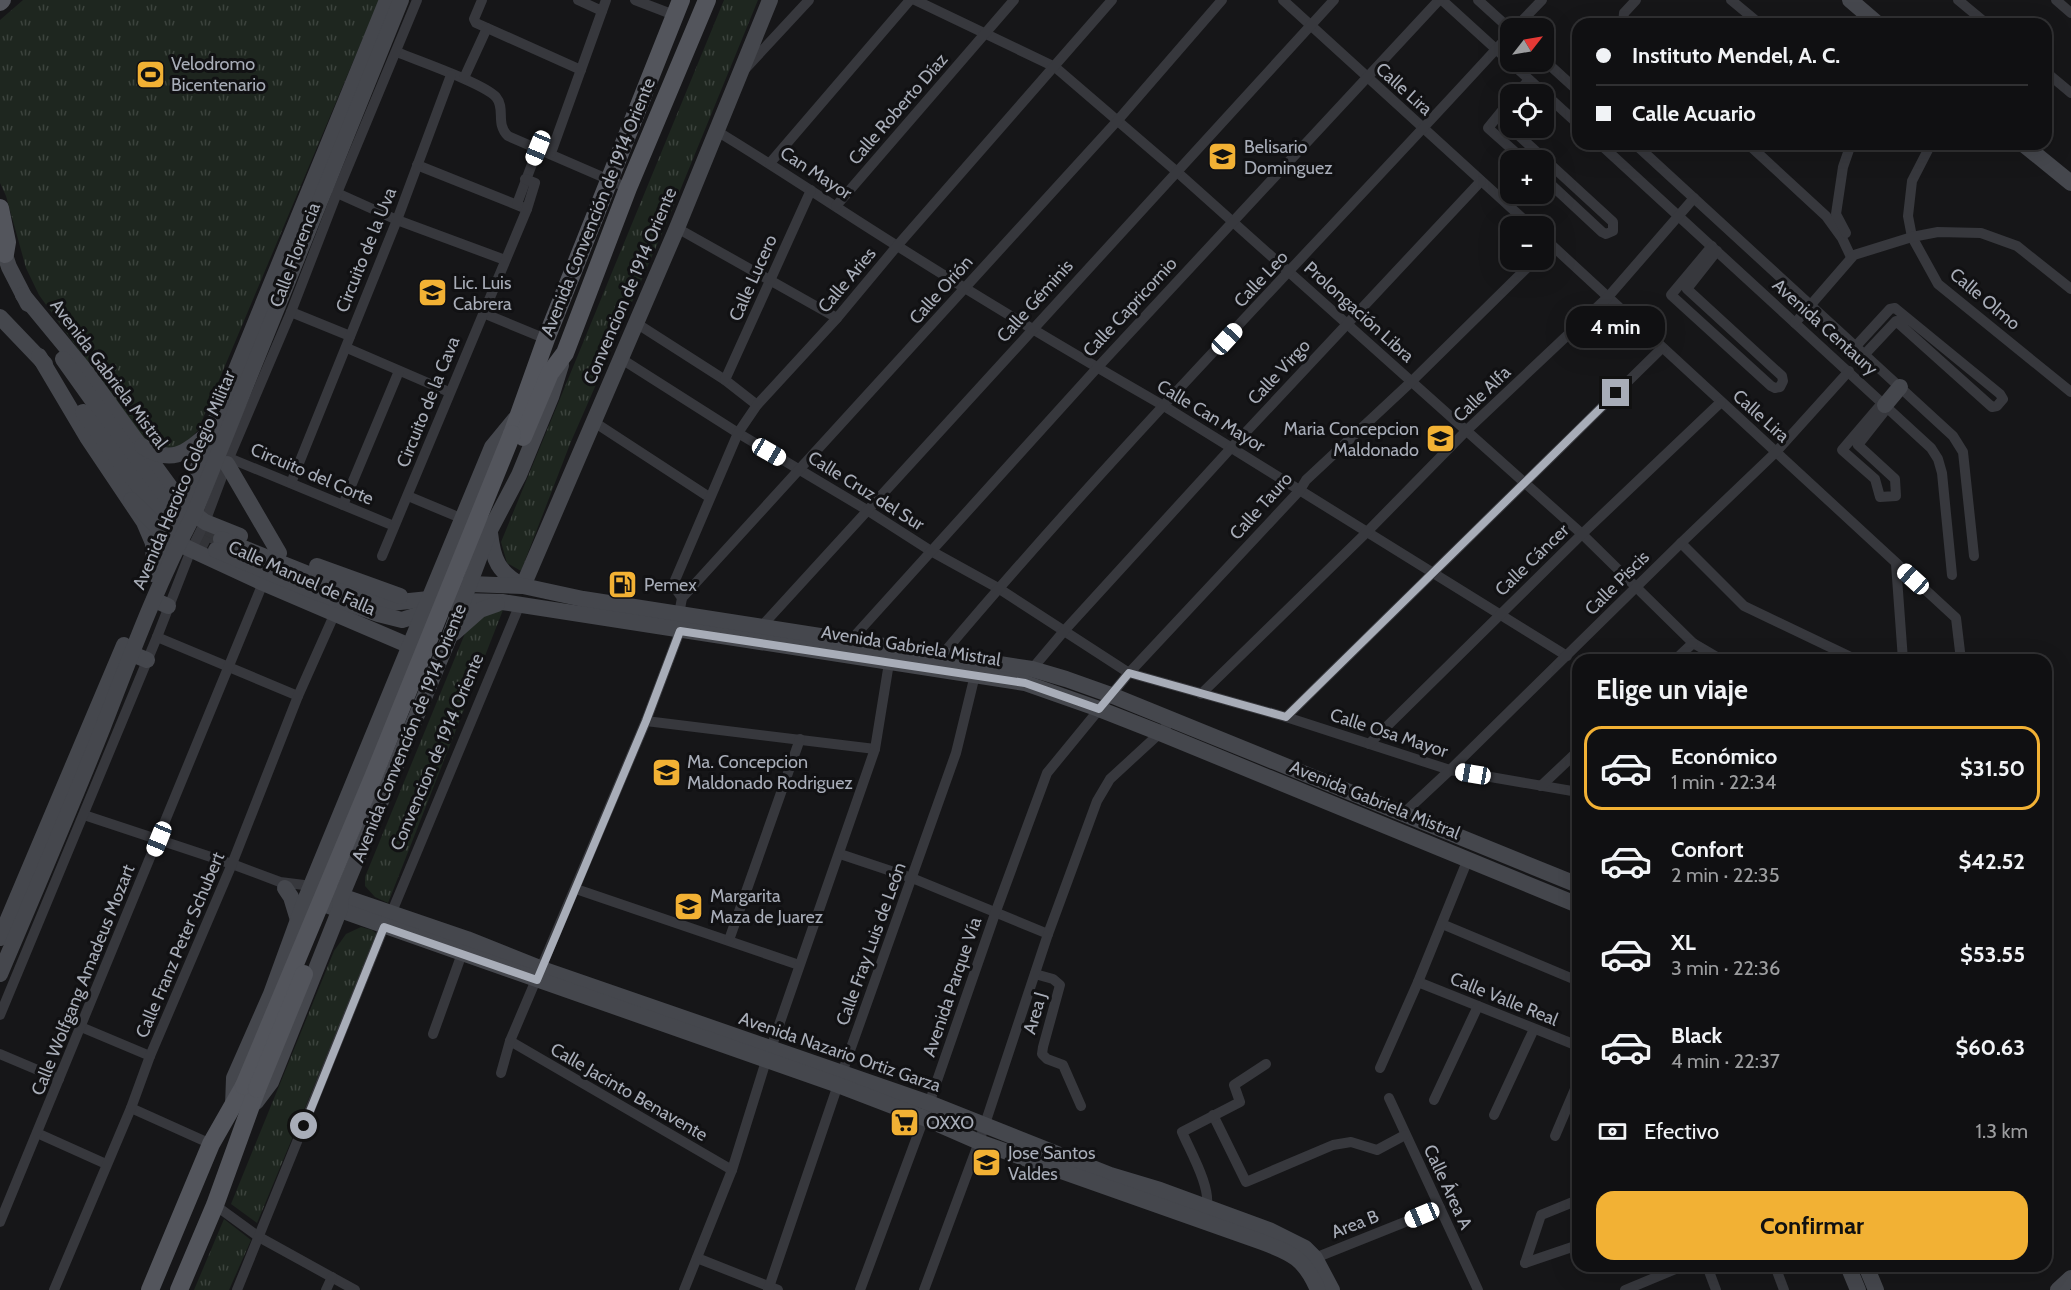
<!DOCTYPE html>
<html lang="es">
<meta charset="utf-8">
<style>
body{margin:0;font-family:Cabin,sans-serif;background:#1e1e20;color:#f1f3f6;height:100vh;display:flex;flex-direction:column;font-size:22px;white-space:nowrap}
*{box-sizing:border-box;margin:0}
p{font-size:20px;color:#9c9d9f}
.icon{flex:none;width:33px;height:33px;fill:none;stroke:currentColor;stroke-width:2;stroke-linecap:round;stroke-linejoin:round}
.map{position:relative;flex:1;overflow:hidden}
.details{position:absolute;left:1572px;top:654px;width:480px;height:618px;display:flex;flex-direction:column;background:#101012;border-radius:18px;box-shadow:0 6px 24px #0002,0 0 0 2px #303032}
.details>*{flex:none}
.hud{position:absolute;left:1572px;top:18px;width:480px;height:132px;border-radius:18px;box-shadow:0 6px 24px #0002,0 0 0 2px #303032;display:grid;align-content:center;height:132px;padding:0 24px;background:#101012}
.needle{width:39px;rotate:59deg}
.fabs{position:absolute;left:1500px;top:18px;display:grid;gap:12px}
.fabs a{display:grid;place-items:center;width:54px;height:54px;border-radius:12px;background:#101012;box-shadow:0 6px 24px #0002,0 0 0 2px #303032;font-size:30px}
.end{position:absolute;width:27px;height:27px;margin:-14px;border:8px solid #a8adb8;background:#111;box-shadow:0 0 0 3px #111}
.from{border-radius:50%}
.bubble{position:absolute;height:42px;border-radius:18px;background:#101012;box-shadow:0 6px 24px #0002,0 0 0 2px #303032;font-size:20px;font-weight:700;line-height:42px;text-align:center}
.car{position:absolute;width:18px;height:36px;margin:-18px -9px;border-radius:8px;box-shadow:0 0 4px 2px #0007;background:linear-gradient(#fff 24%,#345 0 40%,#fff 0 76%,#345 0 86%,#fff 0)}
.hud b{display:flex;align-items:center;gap:21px;height:57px;font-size:22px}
.hud b+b{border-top:2px solid #303032}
.hud i{width:15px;height:15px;background:#f1f3f6}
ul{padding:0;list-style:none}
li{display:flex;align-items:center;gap:18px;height:84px;margin:0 12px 9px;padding:0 12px;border:3px solid transparent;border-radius:18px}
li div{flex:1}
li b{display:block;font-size:22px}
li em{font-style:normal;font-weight:700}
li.on{border-color:#f2b134}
li>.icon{width:54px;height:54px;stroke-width:1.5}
h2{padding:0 24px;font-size:27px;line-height:72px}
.pay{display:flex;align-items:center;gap:15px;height:66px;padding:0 24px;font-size:22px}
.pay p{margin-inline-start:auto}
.button{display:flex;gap:12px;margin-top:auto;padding:12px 24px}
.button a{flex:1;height:69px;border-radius:18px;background:#f2b134;color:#111;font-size:24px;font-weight:700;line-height:69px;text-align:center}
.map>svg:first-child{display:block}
</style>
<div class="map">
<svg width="2071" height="1290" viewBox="0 0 2071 1290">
<defs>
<pattern id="park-tufts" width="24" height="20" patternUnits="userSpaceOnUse" patternTransform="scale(1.5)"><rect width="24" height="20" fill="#1e261f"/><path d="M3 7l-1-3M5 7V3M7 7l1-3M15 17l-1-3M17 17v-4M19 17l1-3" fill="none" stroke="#3c433d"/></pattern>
</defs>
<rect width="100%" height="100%" fill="#161618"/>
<!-- park -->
<g fill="url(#park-tufts)">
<path d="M23,0H379L198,430C180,453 161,454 140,435L39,295L26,268L6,196L0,183V20Z"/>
<path d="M724,0H758L670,215L570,444L521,571L507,563L501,542Z"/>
<path d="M503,610L388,903L375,897L365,886V877L466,631L484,615Z"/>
<path d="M361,927L372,930L377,934L257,1223L231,1204L334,951L346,934Z"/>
<path d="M224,1219L251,1240L229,1290H194Z"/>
</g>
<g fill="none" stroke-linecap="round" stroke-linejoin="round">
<!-- secondary-tunnel -->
<g stroke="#333438" stroke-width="16" stroke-dasharray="16 8" stroke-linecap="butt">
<path d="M165,502L190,526L221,539"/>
<path d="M156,510L178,531L216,550"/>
</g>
<!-- street -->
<g stroke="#37383d" stroke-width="10">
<path d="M482,0L474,19L476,23L581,70"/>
<path d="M578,0L602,11"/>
<path d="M635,0L674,15"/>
<path d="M915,0L1055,67L1176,171L1582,534L1693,643L1722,660"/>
<path d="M1283,0L1531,226"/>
<path d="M1442,0L1578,124"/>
<path d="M1478,0L1510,29"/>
<path d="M1731,0L1760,24"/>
<path d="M1958,0L1987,24"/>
<path d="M2056,0L2071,13"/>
<path d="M1623,24L1624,13L1636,0"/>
<path d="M1515,28L1542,0"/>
<path d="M397,52C418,61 483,83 496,97C506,109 495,123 508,136L628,188"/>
<path d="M1544,60L1578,91"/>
<path d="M746,68L809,0"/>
<path d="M2046,72L2071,93"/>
<path d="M464,78L487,28"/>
<path d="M1516,94L1529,80"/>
<path d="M1510,101L1488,128L1524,160"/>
<path d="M1510,112L1503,121L1613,222V231L1606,234L1602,232L1544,178"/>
<path d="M715,130C778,168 838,209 899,247C986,302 1075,355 1164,406L1567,656"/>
<path d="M1600,144L1931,448L1938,459L1942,473L1952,575"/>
<path d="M1635,144L1953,436L1963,452L1974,556"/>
<path d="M1748,144L1826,216L1842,238L1851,257"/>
<path d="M1931,144L1912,181L1908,216L1912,237L1938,284L2071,392"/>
<path d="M551,153L606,0"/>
<path d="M770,163L910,0"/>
<path d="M417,165L527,209"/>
<path d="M337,193L397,220L505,260"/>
<path d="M517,204L538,148"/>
<path d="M836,206L1014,0"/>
<path d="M677,228L837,318"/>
<path d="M1846,233L1836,214L1843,167L1851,144"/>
<path d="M1544,238L1956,618L1961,660"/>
<path d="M1712,246L1671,295L1771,386L1775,388L1780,387L1783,381L1782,376L1687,289L1717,251"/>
<path d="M291,312L350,336"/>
<path d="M483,313L546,339"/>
<path d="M636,323L725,380L757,405"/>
<path d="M1795,323L1854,255L1912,237L1938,232L1981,233L2017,246L2071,289"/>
<path d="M1856,346L1890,309L1895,308L2000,394L2003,399L1997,406L1992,407L1896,321L1865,354"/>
<path d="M347,348L449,392"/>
<path d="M620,358L738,433L867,510L931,551L998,588L1129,673L1286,717L1450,770L1578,792"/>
<path d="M725,380L811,190"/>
<path d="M1883,402L1842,450L1875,479L1880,497L1896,496L1895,479L1858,445L1888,407"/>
<path d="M594,422L709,497"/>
<path d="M222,455L394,526"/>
<path d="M291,483L397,220L451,75"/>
<path d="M408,496L463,519"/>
<path d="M343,505L399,371"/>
<path d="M1681,543L1744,606L1857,660"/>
<path d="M382,556L527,209L535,183L525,179"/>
<path d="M1896,564L1903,660"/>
<path d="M682,598L1118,120L1222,0"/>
<path d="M761,627L1334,0"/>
<path d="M157,637L298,696"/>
<path d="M850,641L1097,368L1439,0"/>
<path d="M942,655C1123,440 1321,241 1510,34"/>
<path d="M1675,660L1693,643"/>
<path d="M1032,669L1064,631L1231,448L1481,181"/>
<path d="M1201,694L1367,532L1467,430L1608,297L1694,198"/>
<path d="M1286,717L1662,348"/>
<path d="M646,721L875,749"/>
<path d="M1369,744L1582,534L1721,402"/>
<path d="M1541,786L1578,751"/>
<path d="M1404,813L1450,770L1681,543L1776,452L1849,371"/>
<path d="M84,815L232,864L280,882L312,886"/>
<path d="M840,854L912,878L1048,934"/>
<path d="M576,889L799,965"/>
<path d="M391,914L520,604"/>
<path d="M1442,924L1578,981"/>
<path d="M729,940L800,739"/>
<path d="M1035,974L1053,979L1060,985L1043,1047L1042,1054L1047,1059L1063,1065L1081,1106"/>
<path d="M1418,982L1578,1046"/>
<path d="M0,1015L157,637L191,550L205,522L229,458L291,312L337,193L417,0"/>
<path d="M81,1027L150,1056"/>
<path d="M433,1034L464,948"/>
<path d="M510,1041L732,1170"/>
<path d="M771,1048L875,749L889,663"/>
<path d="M0,1054L59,1079"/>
<path d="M1380,1068L1418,982L1468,859"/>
<path d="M501,1073L510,1041L646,721L680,631L679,614L682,598L673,585L738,433L757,405L837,318L897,246L1112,0"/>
<path d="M1389,1098L1478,1290"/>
<path d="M1434,1100L1478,1006"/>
<path d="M131,1108L211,1144"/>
<path d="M1213,1115L1246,1182L1333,1145L1351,1142L1377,1150L1405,1135"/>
<path d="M1494,1115L1534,1029"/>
<path d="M37,1133L106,1164"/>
<path d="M1555,1136L1578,1082"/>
<path d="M215,1205L259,1237L355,1290"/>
<path d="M1206,1210C1213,1190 1190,1151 1182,1132L1240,1102L1234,1085L1266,1064"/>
<path d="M0,1222L263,583"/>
<path d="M697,1258L778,1290"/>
<path d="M1315,1258L1440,1208"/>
<path d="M1525,1263L1541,1215L1578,1200"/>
<path d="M1525,1263L1578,1245"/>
<path d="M1707,1266L1716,1290"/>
<path d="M1775,1266L1784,1290"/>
<path d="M54,1290L131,1108L150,1056L232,864L298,696L335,613"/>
<path d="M237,1290L384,927"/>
<path d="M326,1290L332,1277"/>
<path d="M684,1290L732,1170L766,1061"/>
<path d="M768,1290L842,1073L956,753L975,675"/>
<path d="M860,1290L924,1118L996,911L1047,773L1129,673L1300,490L1306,480L1411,382L1535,260"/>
<path d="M924,1290L979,1142L1048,934L1097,801L1110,779L1160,733L1172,720"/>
<path d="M1625,1290L1683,1266"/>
</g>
<!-- secondary -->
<g stroke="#45474d" stroke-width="16">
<path d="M1850,0L1878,24"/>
<path d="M2023,144L2071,183"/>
<path d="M1,243L9,267L28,304"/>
<path d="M23,295L84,369L184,506L205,522L240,536"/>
<path d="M0,317L45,364"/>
<path d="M39,356L87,437L144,522L153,543L154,565"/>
<path d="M63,359L165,502"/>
<path d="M1885,405L1900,387"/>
<path d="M83,412L156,510"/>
<path d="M142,446C173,466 186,452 211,431"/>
<path d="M227,464L279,553"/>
<path d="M131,500L168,537L179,544L263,583L410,646"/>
<path d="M490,533C493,560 498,572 523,586L677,228L770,0"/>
<path d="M221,539L363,596L390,603L429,599L470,584L523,586L583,599L1032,669L1066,679L1111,695L1578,885"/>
<path d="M216,550L316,592L378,614L402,620L463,601L502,602L1025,683L1099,709L1160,733L1578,905"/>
<path d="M317,566L400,596"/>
<path d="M153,574L168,537L184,506L211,431L387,0"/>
<path d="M154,600L168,606"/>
<path d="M454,633L480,610L497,604"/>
<path d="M132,654L147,660"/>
<path d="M312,886L467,939L542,969L929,1103L1110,1175L1160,1190L1269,1230L1305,1248L1315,1258L1332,1290"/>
<path d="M285,888L291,897L298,920"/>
<path d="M306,898L838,1085L924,1118L979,1142L1262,1242C1292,1253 1305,1259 1318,1290"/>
<path d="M0,938L124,645"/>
<path d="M0,974C35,892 70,810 103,727C131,655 158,582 194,514L401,0"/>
<path d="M256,1102L271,1082L340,909L341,897L449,638L489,532L519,475L551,397L561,365"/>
<path d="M233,1106L234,1078L271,994L306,898L429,599L492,447L515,419"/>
<path d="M1848,1266L1858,1290"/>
<path d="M1866,1266L1876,1290"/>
<path d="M2058,1290L2071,1278"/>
</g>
<!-- primary -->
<g stroke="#53555c" stroke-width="18">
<path d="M0,2L2,0"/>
<path d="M0,208L7,242L5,254"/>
<path d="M512,434L546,339L681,0"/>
<path d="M523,437L550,373L565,353L628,188L707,0"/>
<path d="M150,1290L211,1144L244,1086"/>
<path d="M179,1290L215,1205L257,1089"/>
</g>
<!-- primary-bridge -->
<g stroke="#53555c" stroke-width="18">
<path d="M244,1086L374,775L512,434"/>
<path d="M257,1089L304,974"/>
</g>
</g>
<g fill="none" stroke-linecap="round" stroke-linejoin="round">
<!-- route -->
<path stroke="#a8adb8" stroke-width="8" d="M304,1126L384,927L537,980L646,721L680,631L1025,683L1099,709L1129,673L1286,717L1616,393"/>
</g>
<!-- icons -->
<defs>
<symbol id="stadium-square" viewBox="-11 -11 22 22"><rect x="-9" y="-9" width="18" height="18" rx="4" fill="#f2b134" stroke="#111113"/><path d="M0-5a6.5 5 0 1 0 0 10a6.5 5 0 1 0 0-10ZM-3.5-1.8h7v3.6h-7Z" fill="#111"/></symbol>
<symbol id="school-square" viewBox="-11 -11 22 22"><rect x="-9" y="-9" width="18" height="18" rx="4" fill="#f2b134" stroke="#111113"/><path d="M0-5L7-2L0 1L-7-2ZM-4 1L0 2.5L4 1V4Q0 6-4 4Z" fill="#111"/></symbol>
<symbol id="fuel-square" viewBox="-11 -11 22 22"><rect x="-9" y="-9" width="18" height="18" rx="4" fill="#f2b134" stroke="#111113"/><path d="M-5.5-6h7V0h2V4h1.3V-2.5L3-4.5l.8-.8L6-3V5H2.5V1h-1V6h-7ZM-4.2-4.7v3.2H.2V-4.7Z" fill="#111"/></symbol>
<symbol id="supermarket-square" viewBox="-11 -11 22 22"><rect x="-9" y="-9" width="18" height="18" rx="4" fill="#f2b134" stroke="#111113"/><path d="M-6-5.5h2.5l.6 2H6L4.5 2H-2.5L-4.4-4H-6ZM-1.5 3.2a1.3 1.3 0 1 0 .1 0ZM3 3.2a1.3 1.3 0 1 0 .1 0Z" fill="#111"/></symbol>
<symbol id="university-square" viewBox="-11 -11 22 22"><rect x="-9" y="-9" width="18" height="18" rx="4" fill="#f2b134" stroke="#111113"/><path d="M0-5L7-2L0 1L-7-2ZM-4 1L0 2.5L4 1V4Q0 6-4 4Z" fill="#111"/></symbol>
</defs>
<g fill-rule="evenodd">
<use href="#stadium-square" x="134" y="58" width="33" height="33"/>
<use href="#school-square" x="1206" y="140" width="33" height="33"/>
<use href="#school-square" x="416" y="276" width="33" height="33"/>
<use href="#school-square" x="1424" y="422" width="33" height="33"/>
<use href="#fuel-square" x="606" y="568" width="33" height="33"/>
<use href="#school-square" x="650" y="756" width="33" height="33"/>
<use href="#school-square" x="672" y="890" width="33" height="33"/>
<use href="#supermarket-square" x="888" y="1106" width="33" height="33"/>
<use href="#university-square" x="970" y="1146" width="33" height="33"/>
</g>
<g text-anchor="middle" stroke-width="6" stroke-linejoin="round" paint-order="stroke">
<!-- poi labels -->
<g font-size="18" fill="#a8adb8" stroke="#111113" text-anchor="start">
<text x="171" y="70">Velodromo<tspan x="171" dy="21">Bicentenario</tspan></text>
<text x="1244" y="153">Belisario<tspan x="1244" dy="21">Dominguez</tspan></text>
<text x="453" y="289">Lic. Luis<tspan x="453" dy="21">Cabrera</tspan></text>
<text x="1419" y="435" text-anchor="end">Maria Concepcion<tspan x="1419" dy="21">Maldonado</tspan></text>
<text x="644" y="591">Pemex</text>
<text x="687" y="768">Ma. Concepcion<tspan x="687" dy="21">Maldonado Rodriguez</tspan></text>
<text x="710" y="902">Margarita<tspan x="710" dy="21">Maza de Juarez</tspan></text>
<text x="926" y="1129">OXXO</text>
<text x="1008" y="1159">Jose Santos<tspan x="1008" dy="21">Valdes</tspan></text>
</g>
<!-- street labels -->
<g font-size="18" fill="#a8adb8" stroke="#111113">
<text transform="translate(1404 89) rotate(42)" y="6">Calle Lira</text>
<text transform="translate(898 109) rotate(-49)" y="6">Calle Roberto Díaz</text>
<text transform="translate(816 173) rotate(33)" y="6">Can Mayor</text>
<text transform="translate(598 207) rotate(-68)" y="6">Avenida Convención de 1914 Oriente</text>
<text transform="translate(366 250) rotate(-68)" y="6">Circuito de la Uva</text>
<text transform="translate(295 255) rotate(-69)" y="6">Calle Florencia</text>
<text transform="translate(753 278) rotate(-66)" y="6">Calle Lucero</text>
<text transform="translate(1261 279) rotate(-47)" y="6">Calle Leo</text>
<text transform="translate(847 280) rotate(-50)" y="6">Calle Aries</text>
<text transform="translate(630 286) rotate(-67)" y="6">Convencion de 1914 Oriente</text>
<text transform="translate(941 290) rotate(-48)" y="6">Calle Orión</text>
<text transform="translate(1985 299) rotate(40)" y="6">Calle Olmo</text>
<text transform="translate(1035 301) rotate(-48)" y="6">Calle Géminis</text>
<text transform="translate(1130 307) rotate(-47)" y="6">Calle Capricornio</text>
<text transform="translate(1359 312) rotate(42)" y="6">Prolongación Libra</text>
<text transform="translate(1825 327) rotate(42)" y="6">Avenida Centaury</text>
<text transform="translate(1279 372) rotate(-47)" y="6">Calle Virgo</text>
<text transform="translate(109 374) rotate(53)" y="6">Avenida Gabriela Mistral</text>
<text transform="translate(1482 394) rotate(-44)" y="6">Calle Alfa</text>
<text transform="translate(428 402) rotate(-68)" y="6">Circuito de la Cava</text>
<text transform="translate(1211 416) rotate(31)" y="6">Calle Can Mayor</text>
<text transform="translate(1761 416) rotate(42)" y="6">Calle Lira</text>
<text transform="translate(312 474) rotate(23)" y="6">Circuito del Corte</text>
<text transform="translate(184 480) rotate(-67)" y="6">Avenida Heroico Colegio Militar</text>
<text transform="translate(866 491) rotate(32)" y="6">Calle Cruz del Sur</text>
<text transform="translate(1261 506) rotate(-48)" y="6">Calle Tauro</text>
<text transform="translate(1532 560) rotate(-44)" y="6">Calle Cáncer</text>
<text transform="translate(302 578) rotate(24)" y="6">Calle Manuel de Falla</text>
<text transform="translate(1617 583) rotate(-45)" y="6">Calle Piscis</text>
<text transform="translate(911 646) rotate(9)" y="6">Avenida Gabriela Mistral</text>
<text transform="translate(409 733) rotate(-68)" y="6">Avenida Convención de 1914 Oriente</text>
<text transform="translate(1389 733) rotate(18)" y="6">Calle Osa Mayor</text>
<text transform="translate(437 752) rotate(-67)" y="6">Convencion de 1914 Oriente</text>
<text transform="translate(1375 800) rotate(22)" y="6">Avenida Gabriela Mistral</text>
<text transform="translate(871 944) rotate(-70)" y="6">Calle Fray Luis de León</text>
<text transform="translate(180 945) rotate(-67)" y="6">Calle Franz Peter Schubert</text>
<text transform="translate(83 980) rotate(-68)" y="6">Calle Wolfgang Amadeus Mozart</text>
<text transform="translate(952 987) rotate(-71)" y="6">Avenida Parque Vía</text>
<text transform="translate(1504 999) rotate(22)" y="6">Calle Valle Real</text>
<text transform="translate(1035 1013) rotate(-74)" y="6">Area J</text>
<text transform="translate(840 1052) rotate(19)" y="6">Avenida Nazario Ortiz Garza</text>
<text transform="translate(629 1092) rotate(30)" y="6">Calle Jacinto Benavente</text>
<text transform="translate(1448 1187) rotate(65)" y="6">Calle Área A</text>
<text transform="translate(1355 1224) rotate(-21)" y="6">Area B</text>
</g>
</g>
</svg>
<div class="fabs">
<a><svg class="needle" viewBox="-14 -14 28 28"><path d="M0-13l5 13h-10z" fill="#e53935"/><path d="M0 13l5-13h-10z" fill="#9c9d9f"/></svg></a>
<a><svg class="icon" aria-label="locate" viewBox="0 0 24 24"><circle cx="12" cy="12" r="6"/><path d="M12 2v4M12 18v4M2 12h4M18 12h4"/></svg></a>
<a>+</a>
<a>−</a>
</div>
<i class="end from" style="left:304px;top:1126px"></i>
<i class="end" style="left:1616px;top:393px"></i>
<div class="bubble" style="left:1566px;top:306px;width:99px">4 min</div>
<i class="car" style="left:538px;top:148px;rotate:202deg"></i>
<i class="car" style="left:1227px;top:339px;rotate:43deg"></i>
<i class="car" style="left:769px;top:452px;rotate:120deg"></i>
<i class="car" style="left:1913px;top:579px;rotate:312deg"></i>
<i class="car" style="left:1473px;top:774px;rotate:280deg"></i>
<i class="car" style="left:159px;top:839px;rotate:202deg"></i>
<i class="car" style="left:1422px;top:1215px;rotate:247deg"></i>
<div class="hud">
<b><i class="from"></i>Instituto Mendel, A. C.</b>
<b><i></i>Calle Acuario</b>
</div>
<section class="details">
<h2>Elige un viaje</h2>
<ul>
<li class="on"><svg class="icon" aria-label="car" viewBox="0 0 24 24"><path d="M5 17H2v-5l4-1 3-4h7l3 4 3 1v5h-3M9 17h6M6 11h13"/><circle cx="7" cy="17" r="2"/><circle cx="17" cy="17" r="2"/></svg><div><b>Económico</b><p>1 min · 22:34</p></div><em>$31.50</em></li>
<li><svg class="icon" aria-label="car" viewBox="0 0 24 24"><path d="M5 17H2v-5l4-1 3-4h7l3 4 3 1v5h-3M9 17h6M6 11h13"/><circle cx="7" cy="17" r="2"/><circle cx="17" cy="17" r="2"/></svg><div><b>Confort</b><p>2 min · 22:35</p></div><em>$42.52</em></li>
<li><svg class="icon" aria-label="car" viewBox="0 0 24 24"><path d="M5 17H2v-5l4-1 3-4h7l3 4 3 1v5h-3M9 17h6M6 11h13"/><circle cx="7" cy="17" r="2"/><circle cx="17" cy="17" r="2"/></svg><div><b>XL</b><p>3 min · 22:36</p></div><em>$53.55</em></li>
<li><svg class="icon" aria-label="car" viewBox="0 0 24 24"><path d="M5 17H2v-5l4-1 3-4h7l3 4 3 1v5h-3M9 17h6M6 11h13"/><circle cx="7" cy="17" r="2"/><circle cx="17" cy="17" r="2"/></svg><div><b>Black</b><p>4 min · 22:37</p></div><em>$60.63</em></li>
</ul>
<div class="pay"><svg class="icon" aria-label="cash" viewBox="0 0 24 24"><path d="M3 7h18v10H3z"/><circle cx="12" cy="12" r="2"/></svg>Efectivo<p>1.3 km</p></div>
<div class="button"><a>Confirmar</a></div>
</section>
</div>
